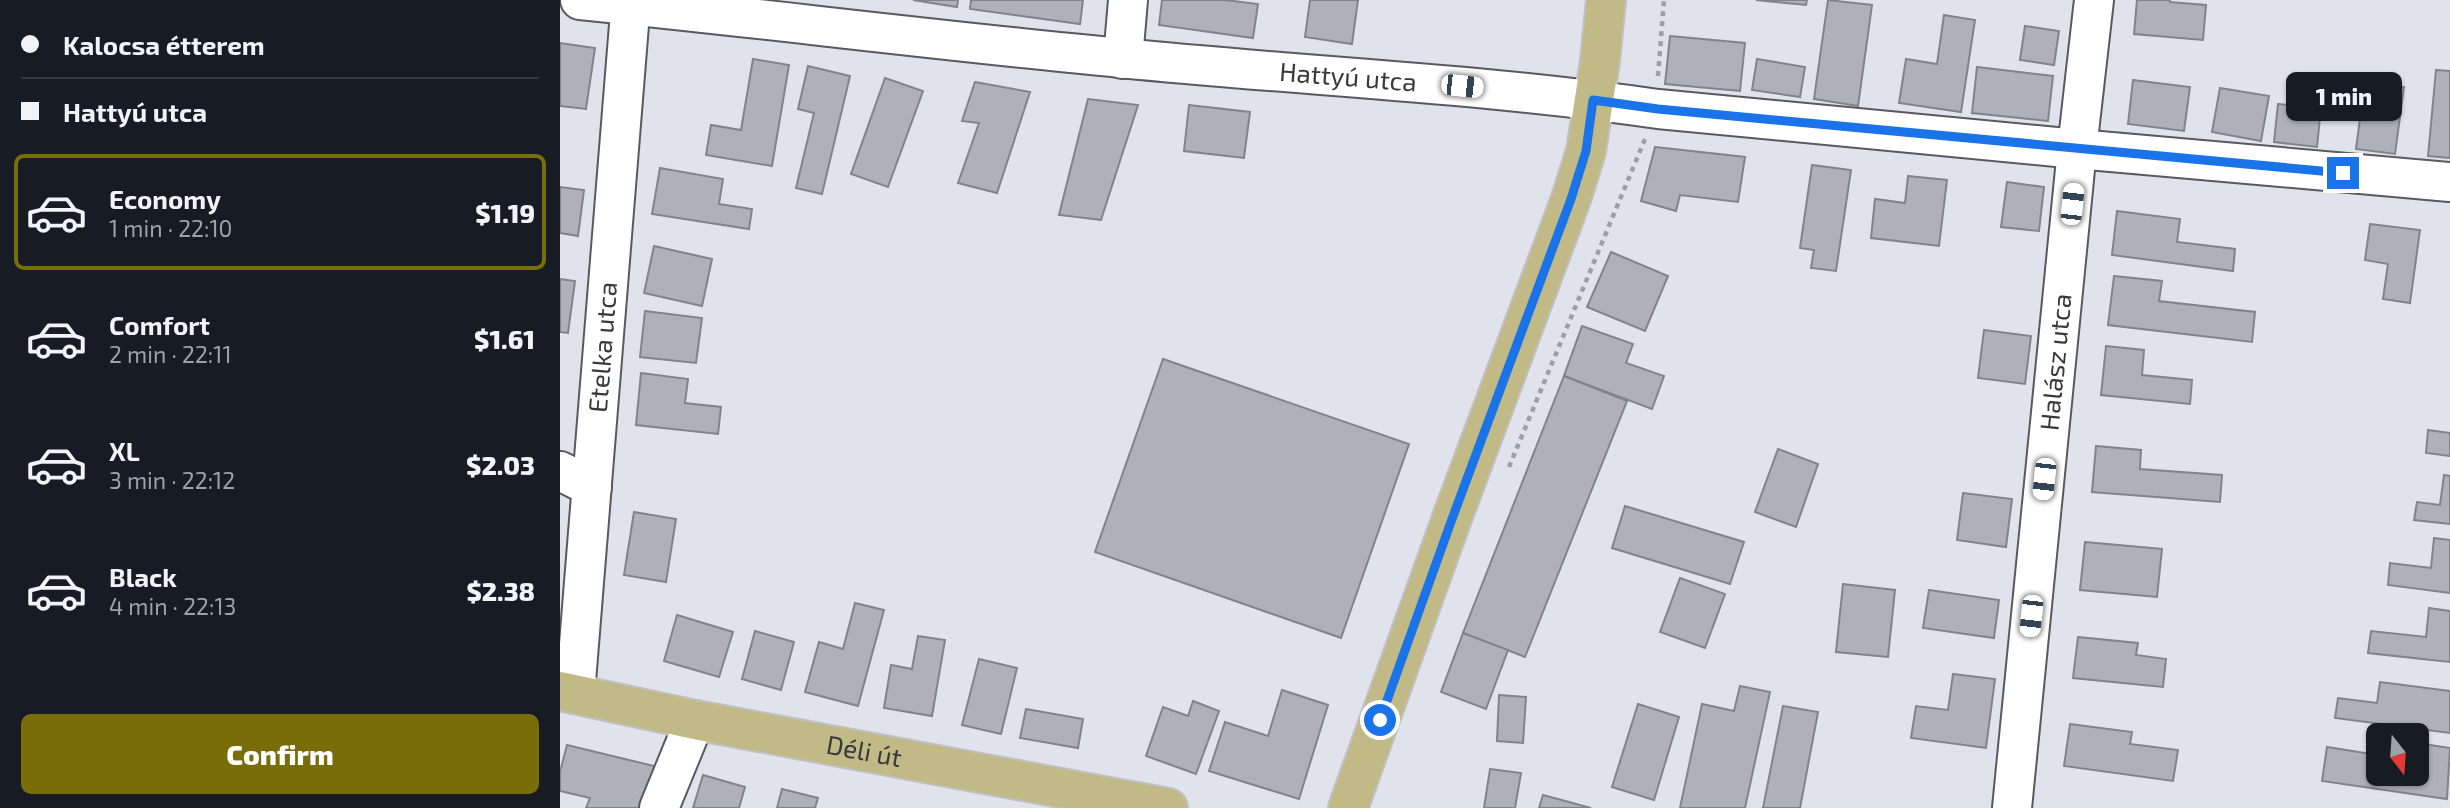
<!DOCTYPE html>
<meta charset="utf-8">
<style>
body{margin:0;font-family:"Exo 2",sans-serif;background:#20242c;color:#f1f3f6;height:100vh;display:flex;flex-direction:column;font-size:26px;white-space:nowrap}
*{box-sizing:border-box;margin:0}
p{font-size:23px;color:#9ea1a6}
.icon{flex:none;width:38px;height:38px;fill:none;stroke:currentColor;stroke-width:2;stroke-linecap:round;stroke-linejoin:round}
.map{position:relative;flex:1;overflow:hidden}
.panel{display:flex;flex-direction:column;background:#171b24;width:560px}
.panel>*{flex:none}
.hud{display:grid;align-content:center;height:154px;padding:0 21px;background:#171b24}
.needle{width:46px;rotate:163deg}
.tools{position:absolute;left:1806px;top:723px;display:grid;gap:14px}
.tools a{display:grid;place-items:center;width:63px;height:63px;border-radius:10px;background:#171b24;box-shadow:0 2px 5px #0004;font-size:35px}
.end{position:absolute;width:32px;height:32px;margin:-16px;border:9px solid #1a73e8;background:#fff;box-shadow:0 0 0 4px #fff}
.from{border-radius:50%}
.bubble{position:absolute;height:49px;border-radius:10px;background:#171b24;box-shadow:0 2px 5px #0004;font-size:23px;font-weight:800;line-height:49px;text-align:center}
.car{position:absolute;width:21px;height:42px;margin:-21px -10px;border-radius:9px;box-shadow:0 0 5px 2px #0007;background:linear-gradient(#fff 24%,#345 0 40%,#fff 0 76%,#345 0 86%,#fff 0)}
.hud b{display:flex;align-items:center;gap:24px;height:66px;font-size:26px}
.hud b+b{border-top:2px solid #363941}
.hud i{width:18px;height:18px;background:#f1f3f6}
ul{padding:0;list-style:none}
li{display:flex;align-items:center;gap:21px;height:116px;margin:0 14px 10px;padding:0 7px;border:4px solid transparent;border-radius:10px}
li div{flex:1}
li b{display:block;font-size:26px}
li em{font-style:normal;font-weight:800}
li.on{border-color:#786d08}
li>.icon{width:63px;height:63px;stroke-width:1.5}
.action{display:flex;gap:14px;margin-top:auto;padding:14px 21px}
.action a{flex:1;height:80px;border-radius:10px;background:#786d08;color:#fff;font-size:28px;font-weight:800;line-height:80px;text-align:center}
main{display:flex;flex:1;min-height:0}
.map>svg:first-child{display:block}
</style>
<main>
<section class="panel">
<div class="hud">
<b><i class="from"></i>Kalocsa étterem</b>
<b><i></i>Hattyú utca</b>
</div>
<ul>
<li class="on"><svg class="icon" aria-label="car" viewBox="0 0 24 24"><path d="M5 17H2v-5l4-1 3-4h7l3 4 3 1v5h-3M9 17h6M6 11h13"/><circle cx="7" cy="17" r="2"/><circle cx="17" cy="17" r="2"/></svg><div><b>Economy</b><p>1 min · 22:10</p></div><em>$1.19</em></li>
<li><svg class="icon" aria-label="car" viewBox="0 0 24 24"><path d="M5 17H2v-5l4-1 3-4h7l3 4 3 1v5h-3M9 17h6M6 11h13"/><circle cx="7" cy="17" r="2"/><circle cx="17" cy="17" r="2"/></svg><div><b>Comfort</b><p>2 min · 22:11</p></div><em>$1.61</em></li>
<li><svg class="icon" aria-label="car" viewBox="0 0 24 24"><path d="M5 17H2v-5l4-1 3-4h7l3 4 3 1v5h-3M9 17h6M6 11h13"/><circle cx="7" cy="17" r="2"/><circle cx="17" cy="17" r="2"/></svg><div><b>XL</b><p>3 min · 22:12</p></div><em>$2.03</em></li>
<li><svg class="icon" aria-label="car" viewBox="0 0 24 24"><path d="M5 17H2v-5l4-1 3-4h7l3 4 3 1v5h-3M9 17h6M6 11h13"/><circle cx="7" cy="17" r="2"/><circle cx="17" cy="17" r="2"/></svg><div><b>Black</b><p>4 min · 22:13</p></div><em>$2.38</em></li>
</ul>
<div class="action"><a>Confirm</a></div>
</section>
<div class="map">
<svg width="1890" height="808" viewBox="0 0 1890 808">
<rect width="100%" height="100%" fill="#e0e2ec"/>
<!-- building -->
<g fill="#afb0b9" stroke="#82838c" stroke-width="2">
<path d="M353,0H398L397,7Z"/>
<path d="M411,0H523L520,24L410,9Z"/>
<path d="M602,0H665L698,4L693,38L599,25Z"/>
<path d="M750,0H798L792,44L745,37Z"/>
<path d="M1196,0H1247L1246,5Z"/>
<path d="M1268,0L1312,5L1298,106L1254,99Z"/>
<path d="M1577,0H1610V2L1646,5L1643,40L1574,34Z"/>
<path d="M1384,15L1415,20L1401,112L1339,103L1346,59L1377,64Z"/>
<path d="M1465,26L1499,31L1494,65L1460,60Z"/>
<path d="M1110,36L1185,43L1180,91L1105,84Z"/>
<path d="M0,43L35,48L26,109L0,106Z"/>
<path d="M193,59L229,65L212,166L146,155L151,125L181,130Z"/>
<path d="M1197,59L1245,67L1240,97L1192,90Z"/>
<path d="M248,66L290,76L262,194L236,188L254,113L238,109Z"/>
<path d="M1417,67L1493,76L1488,121L1412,113Z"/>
<path d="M1876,70L1890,71V158L1868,156Z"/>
<path d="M325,78L363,91L328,187L291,174Z"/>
<path d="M1573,80L1630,87L1624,131L1568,124Z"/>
<path d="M1805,81L1844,87L1835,154L1796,149Z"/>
<path d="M415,82L470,92L437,193L398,183L419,123L402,121Z"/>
<path d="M1660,88L1709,96L1701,141L1652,132Z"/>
<path d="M528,99L578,105L541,220L499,215Z"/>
<path d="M1718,104L1761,108L1757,147L1714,142Z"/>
<path d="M629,105L690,112L684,158L624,151Z"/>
<path d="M1095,147L1185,157L1178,202L1120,195L1116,211L1081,201Z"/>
<path d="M1252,165L1291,170L1276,271L1251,268L1254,250L1240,248Z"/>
<path d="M100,168L163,179L159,204L192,209L189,229L92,214Z"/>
<path d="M1348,176L1387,180L1379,246L1311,238L1315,199L1345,203Z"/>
<path d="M1447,182L1484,187L1479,231L1441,227Z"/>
<path d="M0,187L24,190L18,236L0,233Z"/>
<path d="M1557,211L1620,219L1617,242L1675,249L1673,271L1552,255Z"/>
<path d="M1810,224L1860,230L1850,303L1823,299L1828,264L1805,260Z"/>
<path d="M94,246L152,259L142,306L84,293Z"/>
<path d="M1051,252L1108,276L1085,331L1027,307Z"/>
<path d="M1554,276L1602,281L1599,301L1695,312L1692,342L1548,325Z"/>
<path d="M0,279L15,281L8,333L0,332Z"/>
<path d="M85,311L142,318L136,363L80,357Z"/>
<path d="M1022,326L1073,344L1066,363L1104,376L1092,409L1004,376Z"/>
<path d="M1424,330L1471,336L1465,384L1418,378Z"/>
<path d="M1546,346L1584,350L1582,375L1632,380L1630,404L1541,395Z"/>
<path d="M603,359L849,444L781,638L535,552Z"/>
<path d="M81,373L128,379L125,403L161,407L158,434L76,425Z"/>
<path d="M1004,376L1067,401L965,657L903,633Z"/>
<path d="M1868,430L1890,433V456L1866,453Z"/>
<path d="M1536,446L1581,450L1580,469L1662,475L1660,502L1532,492Z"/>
<path d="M1218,449L1258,464L1236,527L1195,512Z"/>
<path d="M1884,475L1890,476V524L1854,520L1857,502L1880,505Z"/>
<path d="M1403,493L1452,499L1446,547L1397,540Z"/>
<path d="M1065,506L1184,542L1170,584L1052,548Z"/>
<path d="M74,512L116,519L106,582L64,575Z"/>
<path d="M1874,538L1890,540V593L1828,585L1830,563L1871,568Z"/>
<path d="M1525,542L1602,549L1597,597L1520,590Z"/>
<path d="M1120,578L1165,594L1145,648L1100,632Z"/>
<path d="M1283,584L1335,590L1328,657L1276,652Z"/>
<path d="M1369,590L1439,600L1434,638L1363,628Z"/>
<path d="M295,603L324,610L298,706L245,692L259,642L283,649Z"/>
<path d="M1869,608L1890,611V662L1808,653L1811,631L1866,637Z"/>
<path d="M117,615L173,632L159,677L104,661Z"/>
<path d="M195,631L234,642L221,690L182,679Z"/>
<path d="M903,633L948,650L926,709L881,692Z"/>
<path d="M358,636L385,640L372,716L324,708L331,665L352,669Z"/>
<path d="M1518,637L1578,643L1576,655L1606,659L1603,687L1513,678Z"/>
<path d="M419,659L457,668L441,734L402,725Z"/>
<path d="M1393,674L1435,679L1426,748L1351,738L1356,706L1388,710Z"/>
<path d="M1820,682L1890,691V733L1775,718L1778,698L1817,703Z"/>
<path d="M1180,686L1210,692L1185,808H1120L1142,704L1174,711Z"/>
<path d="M722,690L768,705L739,799L649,771L665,722L708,736Z"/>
<path d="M939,695L966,697L963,743L937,741Z"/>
<path d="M633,701L659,711L636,774L586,756L603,707L628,716Z"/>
<path d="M1078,704L1119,717L1094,800L1052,787Z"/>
<path d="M1223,706L1258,712L1240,808H1203Z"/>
<path d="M466,709L523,719L518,748L460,738Z"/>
<path d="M1510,724L1572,732L1570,744L1618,750L1613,781L1504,766Z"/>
<path d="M1857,743L1890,748L1887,799L1762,781L1767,747L1818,755V774H1857Z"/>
<path d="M7,745L98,767L81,808H26L30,798L0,791V772Z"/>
<path d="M930,769L961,773L955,808H924Z"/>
<path d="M143,775L185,787L179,808H133Z"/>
<path d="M222,789L258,798L255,808H217Z"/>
<path d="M983,795L1031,808H979Z"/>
</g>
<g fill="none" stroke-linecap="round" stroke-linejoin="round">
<defs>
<g id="minor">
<path id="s1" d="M20,0C200,18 381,41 561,58C740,76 920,83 1098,109L1517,149L1890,182"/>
<path d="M563,59L568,0"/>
<path d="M0,471L32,487"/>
<path id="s2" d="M15,694L71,0"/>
<path d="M99,808L135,720"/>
<path id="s3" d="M1452,808L1517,149L1534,0"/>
</g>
<g id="major">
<path id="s4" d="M0,691L135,720L608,808"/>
<path d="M788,808L892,518L1011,199L1026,151L1040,61L1046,0"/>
</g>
</defs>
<!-- minor casing -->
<use href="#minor" stroke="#585961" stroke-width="42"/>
<!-- major casing -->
<use href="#major" stroke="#c0c0c1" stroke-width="42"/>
<!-- path -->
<g stroke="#9d9ea6" stroke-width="4.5" stroke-dasharray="5 5" stroke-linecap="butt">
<path d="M1098,76L1104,0"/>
<path d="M949,467L1085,139"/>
</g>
<!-- minor -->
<use href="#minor" stroke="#fff" stroke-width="38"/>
<!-- major -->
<use href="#major" stroke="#c1ba86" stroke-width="38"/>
</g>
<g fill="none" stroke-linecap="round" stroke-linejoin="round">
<!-- route -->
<path stroke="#1a73e8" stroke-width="9" d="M820,720L892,519L1011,199L1026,151L1033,100L1098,109L1783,173"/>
</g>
<g text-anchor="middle" stroke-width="6" stroke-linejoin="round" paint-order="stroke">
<!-- street labels -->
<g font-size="26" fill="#39393d" stroke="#e0e2ec">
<text dy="9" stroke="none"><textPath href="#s1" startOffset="772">Hattyú utca</textPath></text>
<text dy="9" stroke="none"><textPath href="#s2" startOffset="348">Etelka utca</textPath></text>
<text dy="9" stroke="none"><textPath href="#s3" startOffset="448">Halász utca</textPath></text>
<text dy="9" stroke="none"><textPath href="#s4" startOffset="310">Déli út</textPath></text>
</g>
</g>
</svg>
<div class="tools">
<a><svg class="needle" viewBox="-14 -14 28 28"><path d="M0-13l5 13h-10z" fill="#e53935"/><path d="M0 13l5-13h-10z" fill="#9ea1a6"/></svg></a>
</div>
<i class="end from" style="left:820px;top:720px"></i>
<i class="end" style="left:1783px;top:173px"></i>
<div class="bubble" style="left:1726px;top:72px;width:116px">1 min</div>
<i class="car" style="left:902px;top:86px;rotate:96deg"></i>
<i class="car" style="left:1512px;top:204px;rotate:6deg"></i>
<i class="car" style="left:1484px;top:479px;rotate:186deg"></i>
<i class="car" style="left:1471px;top:616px;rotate:186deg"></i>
</div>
</main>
